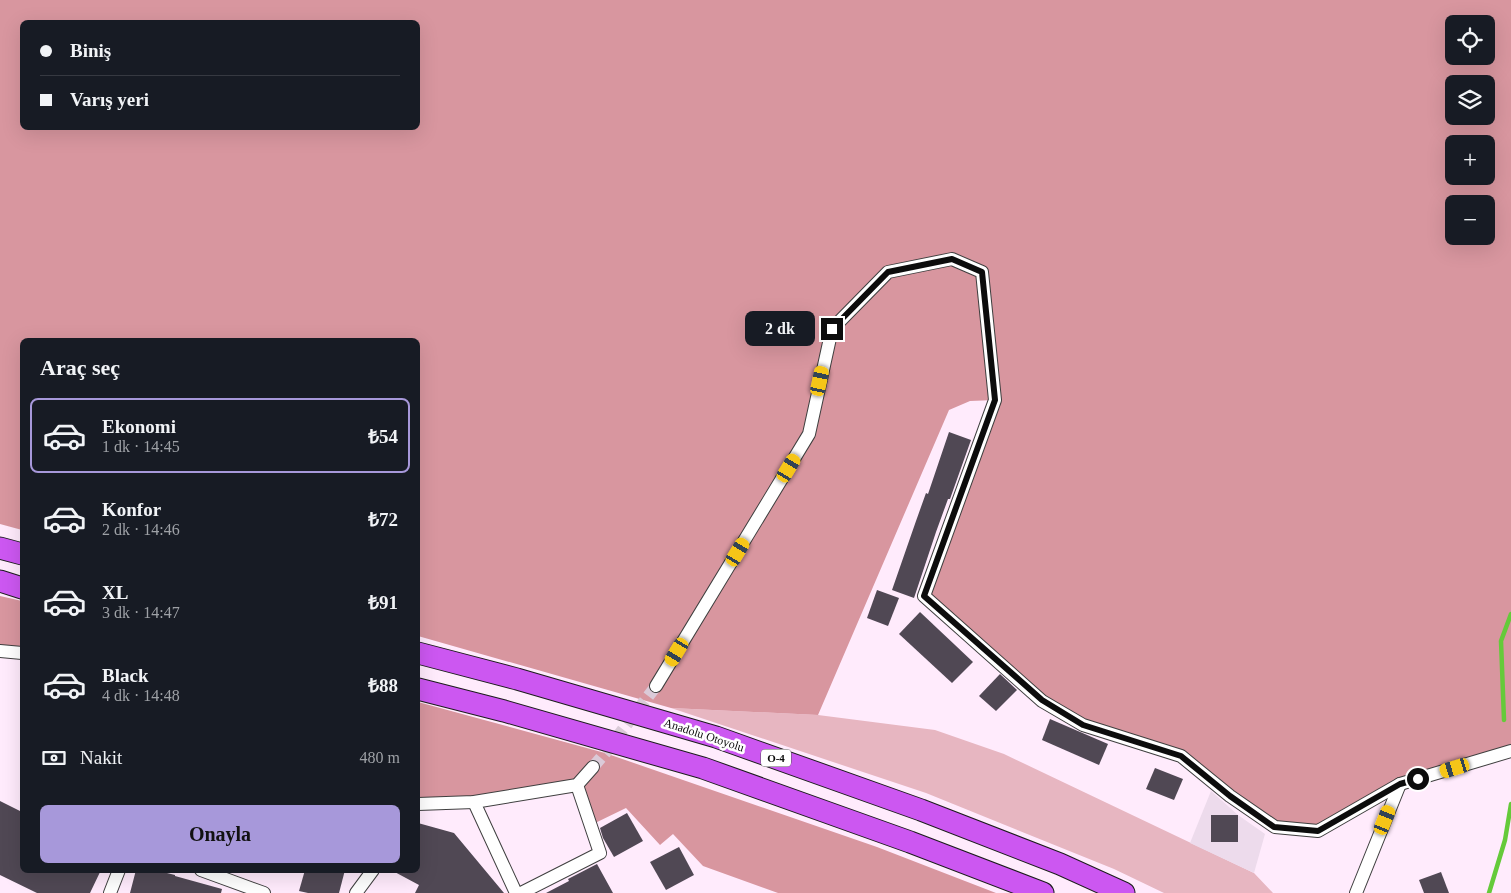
<!DOCTYPE html>
<html lang="tr">
<meta charset="utf-8">
<style>
body{margin:0;font-family:"Times New Roman",serif;background:#20242c;color:#f1f3f6;height:100vh;display:flex;flex-direction:column;font-size:19px;white-space:nowrap}
*{box-sizing:border-box;margin:0}
p{font-size:16px;color:#9ea1a6}
.icon{flex:none;width:28px;height:28px;fill:none;stroke:currentColor;stroke-width:2;stroke-linecap:round;stroke-linejoin:round}
.map{position:relative;flex:1;overflow:hidden}
.side{position:absolute;left:20px;top:338px;width:400px;height:535px;display:flex;flex-direction:column;background:#171b24;border-radius:8px;box-shadow:0 5px 20px #0002}
.side>*{flex:none}
.top-card{position:absolute;left:20px;top:20px;width:400px;height:110px;border-radius:8px;box-shadow:0 5px 20px #0002;display:grid;align-content:center;height:110px;padding:0 20px;background:#171b24}
.controls{position:absolute;left:1445px;top:15px;display:grid;gap:10px}
.controls a{display:grid;place-items:center;width:50px;height:50px;border-radius:8px;background:#171b24;box-shadow:0 5px 20px #0002;font-size:25px}
.end{position:absolute;width:22px;height:22px;margin:-11px;border:6px solid #0c0c0c;background:#fff;box-shadow:0 0 0 2px #fff}
.from{border-radius:50%}
.bubble{position:absolute;height:35px;border-radius:8px;background:#171b24;box-shadow:0 5px 20px #0002;font-size:16px;font-weight:700;line-height:35px;text-align:center}
.car{position:absolute;width:15px;height:30px;margin:-15px -8px;border-radius:6px;box-shadow:0 0 4px 1px #0007;background:linear-gradient(#f5c518 24%,#345 0 40%,#f5c518 0 76%,#345 0 86%,#f5c518 0)}
.top-card b{display:flex;align-items:center;gap:18px;height:48px;font-size:19px}
.top-card b+b{border-top:1px solid #363941}
.top-card i{width:12px;height:12px;background:#f1f3f6}
ul{padding:0;list-style:none}
li{display:flex;align-items:center;gap:15px;height:75px;margin:0 10px 8px;padding:0 10px;border:2px solid transparent;border-radius:8px}
li div{flex:1}
li b{display:block;font-size:19px}
li em{font-style:normal;font-weight:700}
li.current{border-color:#a798da}
li>.icon{width:45px;height:45px;stroke-width:1.5}
h2{padding:0 20px;font-size:22px;line-height:60px}
.pay{display:flex;align-items:center;gap:12px;height:55px;padding:0 20px;font-size:19px}
.pay p{margin-inline-start:auto}
.primary-button{display:flex;gap:10px;margin-top:auto;padding:10px 20px}
.primary-button a{flex:1;height:58px;border-radius:8px;background:#a798da;color:#111;font-size:20px;font-weight:700;line-height:58px;text-align:center}
.map>svg:first-child{display:block}
</style>
<div class="map">
<svg width="1511" height="893" viewBox="0 0 1511 893">
<rect width="100%" height="100%" fill="#ffebfc"/>
<!-- green -->
<path fill="#e7b6c1" d="M671,708L818,715L935,730L1004,754L1254,873L1273,893H1164L1114,869L926,793Z"/>
<!-- forest -->
<g fill="#d8969f" fill-rule="evenodd">
<path d="M0,0H1511V751L1400,784L1318,831L1275,827L1181,756L1083,725L1042,701L924,596L995,400L970,401L949,410L818,715L671,708L418,636V340H22V530L0,524ZM22,22H418V128H22ZM1454,24H1486V56H1454ZM1454,84H1486V116H1454ZM1454,144H1486V176H1454ZM1454,204H1486V236H1454Z"/>
<path d="M0,596L22,601V653L0,651Z"/>
<path d="M418,702L605,753L877,847L996,893H778L703,866L673,834L660,845L626,808L591,825L577,785L418,804Z"/>
</g>
<!-- plaza -->
<path fill="#eddbec" fill-rule="evenodd" d="M1211,791L1238,815L1265,834L1254,873L1190,843ZM1211,815H1238L1237,842H1211Z"/>
<g fill="none" stroke-linecap="round" stroke-linejoin="round">
<!-- stream -->
<g stroke="#65ca3a" stroke-width="4.5">
<path d="M1504,720L1501,641L1511,614"/>
<path d="M1489,893L1505,840L1511,804"/>
</g>
</g>
<!-- building -->
<g fill="#504854">
<path d="M949,432L971,440L950,499H948L936,532L914,598L892,590L916,521L926,493L928,494Z"/>
<path d="M877,590L899,598L888,626L867,618Z"/>
<path d="M920,612L973,662L952,683L899,634Z"/>
<path d="M1000,674L1017,690L996,711L979,696Z"/>
<path d="M1050,719L1108,744L1099,765L1042,740Z"/>
<path d="M1155,768L1183,779L1174,800L1146,789Z"/>
<path d="M0,801L22,812V870H101L90,893H37L0,875Z"/>
<path d="M627,813L643,841L614,857L603,838L600,828Z"/>
<rect x="1211" y="815" width="27" height="27"/>
<path d="M418,823L454,833L504,893H415L419,885L391,870H418Z"/>
<path d="M679,847L694,875L666,890L650,862Z"/>
<path d="M597,864L613,893H546L569,881L568,879Z"/>
<path d="M136,870H155L175,875V876L222,889L221,893H130Z"/>
<path d="M305,870H345L339,893H308L299,891Z"/>
<path d="M1441,872L1449,893H1424L1419,880Z"/>
</g>
<g fill="none" stroke-linecap="round" stroke-linejoin="round">
<!-- minor-tunnel -->
<path stroke="#dbcad8" stroke-width="12" stroke-dasharray="12 6" stroke-linecap="butt" d="M593,767L605,753L656,686"/>
<defs>
<g id="minor">
<path d="M0,651L22,653"/>
<path d="M656,686L809,434L832,329L888,272L952,259L982,272L995,400L924,596L1042,701L1083,725L1181,756L1230,796L1275,827L1318,831L1400,784L1511,751"/>
<path d="M474,802L516,893"/>
<path d="M418,804L474,802L577,785L593,767"/>
<path d="M201,870L264,893"/>
<path d="M110,893L119,870"/>
<path d="M356,893L373,870"/>
<path d="M521,893L600,853L577,785"/>
<path d="M1356,893L1400,784"/>
</g>
<g id="motorway">
<path d="M0,548L22,554"/>
<path d="M0,581L22,588"/>
<path d="M418,653L517,679L716,737L921,810L1060,864L1124,893"/>
<path d="M418,689L504,711L703,768L910,842L1043,893"/>
</g>
</defs>
<!-- minor casing -->
<use href="#minor" stroke="#3f3f3f" stroke-width="14"/>
<!-- motorway casing -->
<use href="#motorway" stroke="#1d1d1d" stroke-width="23"/>
<!-- minor -->
<use href="#minor" stroke="#fff" stroke-width="12"/>
<!-- motorway -->
<use href="#motorway" stroke="#cc57f1" stroke-width="21"/>
</g>
<g fill="none" stroke-linecap="round" stroke-linejoin="round">
<!-- route -->
<path stroke="#0c0c0c" stroke-width="6" d="M832,329L888,272L952,259L982,272L995,400L924,596L1042,700L1083,725L1181,756L1230,796L1274,827L1318,831L1400,784L1418,779"/>
</g>
<g text-anchor="middle" stroke-width="5" stroke-linejoin="round" paint-order="stroke">
<!-- shield labels -->
<rect fill="#fff" stroke="#555" stroke-width="1" x="761" y="749.5" width="30" height="17" rx="4"/>
<g font-size="11" font-weight="bold" fill="#0c0c0c">
<text x="776" y="762">O-4</text>
</g>
<!-- street labels -->
<g font-size="12" fill="#0c0c0c" stroke="#fff">
<text transform="translate(704 735) rotate(18)" y="4">Anadolu Otoyolu</text>
</g>
</g>
</svg>
<div class="controls">
<a><svg class="icon" aria-label="locate" viewBox="0 0 24 24"><circle cx="12" cy="12" r="6"/><path d="M12 2v4M12 18v4M2 12h4M18 12h4"/></svg></a>
<a><svg class="icon" aria-label="layers" viewBox="0 0 24 24"><path d="M12 4l9 5-9 5-9-5zM3 14l9 5 9-5"/></svg></a>
<a>+</a>
<a>−</a>
</div>
<i class="end from" style="left:1418px;top:779px"></i>
<i class="end" style="left:832px;top:329px"></i>
<div class="bubble" style="left:745px;top:311px;width:70px">2 dk</div>
<i class="car" style="left:820px;top:381px;rotate:12deg"></i>
<i class="car" style="left:789px;top:468px;rotate:31deg"></i>
<i class="car" style="left:738px;top:552px;rotate:31deg"></i>
<i class="car" style="left:677px;top:652px;rotate:211deg"></i>
<i class="car" style="left:1455px;top:768px;rotate:253deg"></i>
<i class="car" style="left:1385px;top:820px;rotate:22deg"></i>
<div class="top-card">
<b><i class="from"></i>Biniş</b>
<b><i></i>Varış yeri</b>
</div>
<section class="side">
<h2>Araç seç</h2>
<ul>
<li class="current"><svg class="icon" aria-label="car" viewBox="0 0 24 24"><path d="M5 17H2v-5l4-1 3-4h7l3 4 3 1v5h-3M9 17h6M6 11h13"/><circle cx="7" cy="17" r="2"/><circle cx="17" cy="17" r="2"/></svg><div><b>Ekonomi</b><p>1 dk · 14:45</p></div><em>₺54</em></li>
<li><svg class="icon" aria-label="car" viewBox="0 0 24 24"><path d="M5 17H2v-5l4-1 3-4h7l3 4 3 1v5h-3M9 17h6M6 11h13"/><circle cx="7" cy="17" r="2"/><circle cx="17" cy="17" r="2"/></svg><div><b>Konfor</b><p>2 dk · 14:46</p></div><em>₺72</em></li>
<li><svg class="icon" aria-label="car" viewBox="0 0 24 24"><path d="M5 17H2v-5l4-1 3-4h7l3 4 3 1v5h-3M9 17h6M6 11h13"/><circle cx="7" cy="17" r="2"/><circle cx="17" cy="17" r="2"/></svg><div><b>XL</b><p>3 dk · 14:47</p></div><em>₺91</em></li>
<li><svg class="icon" aria-label="car" viewBox="0 0 24 24"><path d="M5 17H2v-5l4-1 3-4h7l3 4 3 1v5h-3M9 17h6M6 11h13"/><circle cx="7" cy="17" r="2"/><circle cx="17" cy="17" r="2"/></svg><div><b>Black</b><p>4 dk · 14:48</p></div><em>₺88</em></li>
</ul>
<div class="pay"><svg class="icon" aria-label="cash" viewBox="0 0 24 24"><path d="M3 7h18v10H3z"/><circle cx="12" cy="12" r="2"/></svg>Nakit<p>480 m</p></div>
<div class="primary-button"><a>Onayla</a></div>
</section>
</div>
